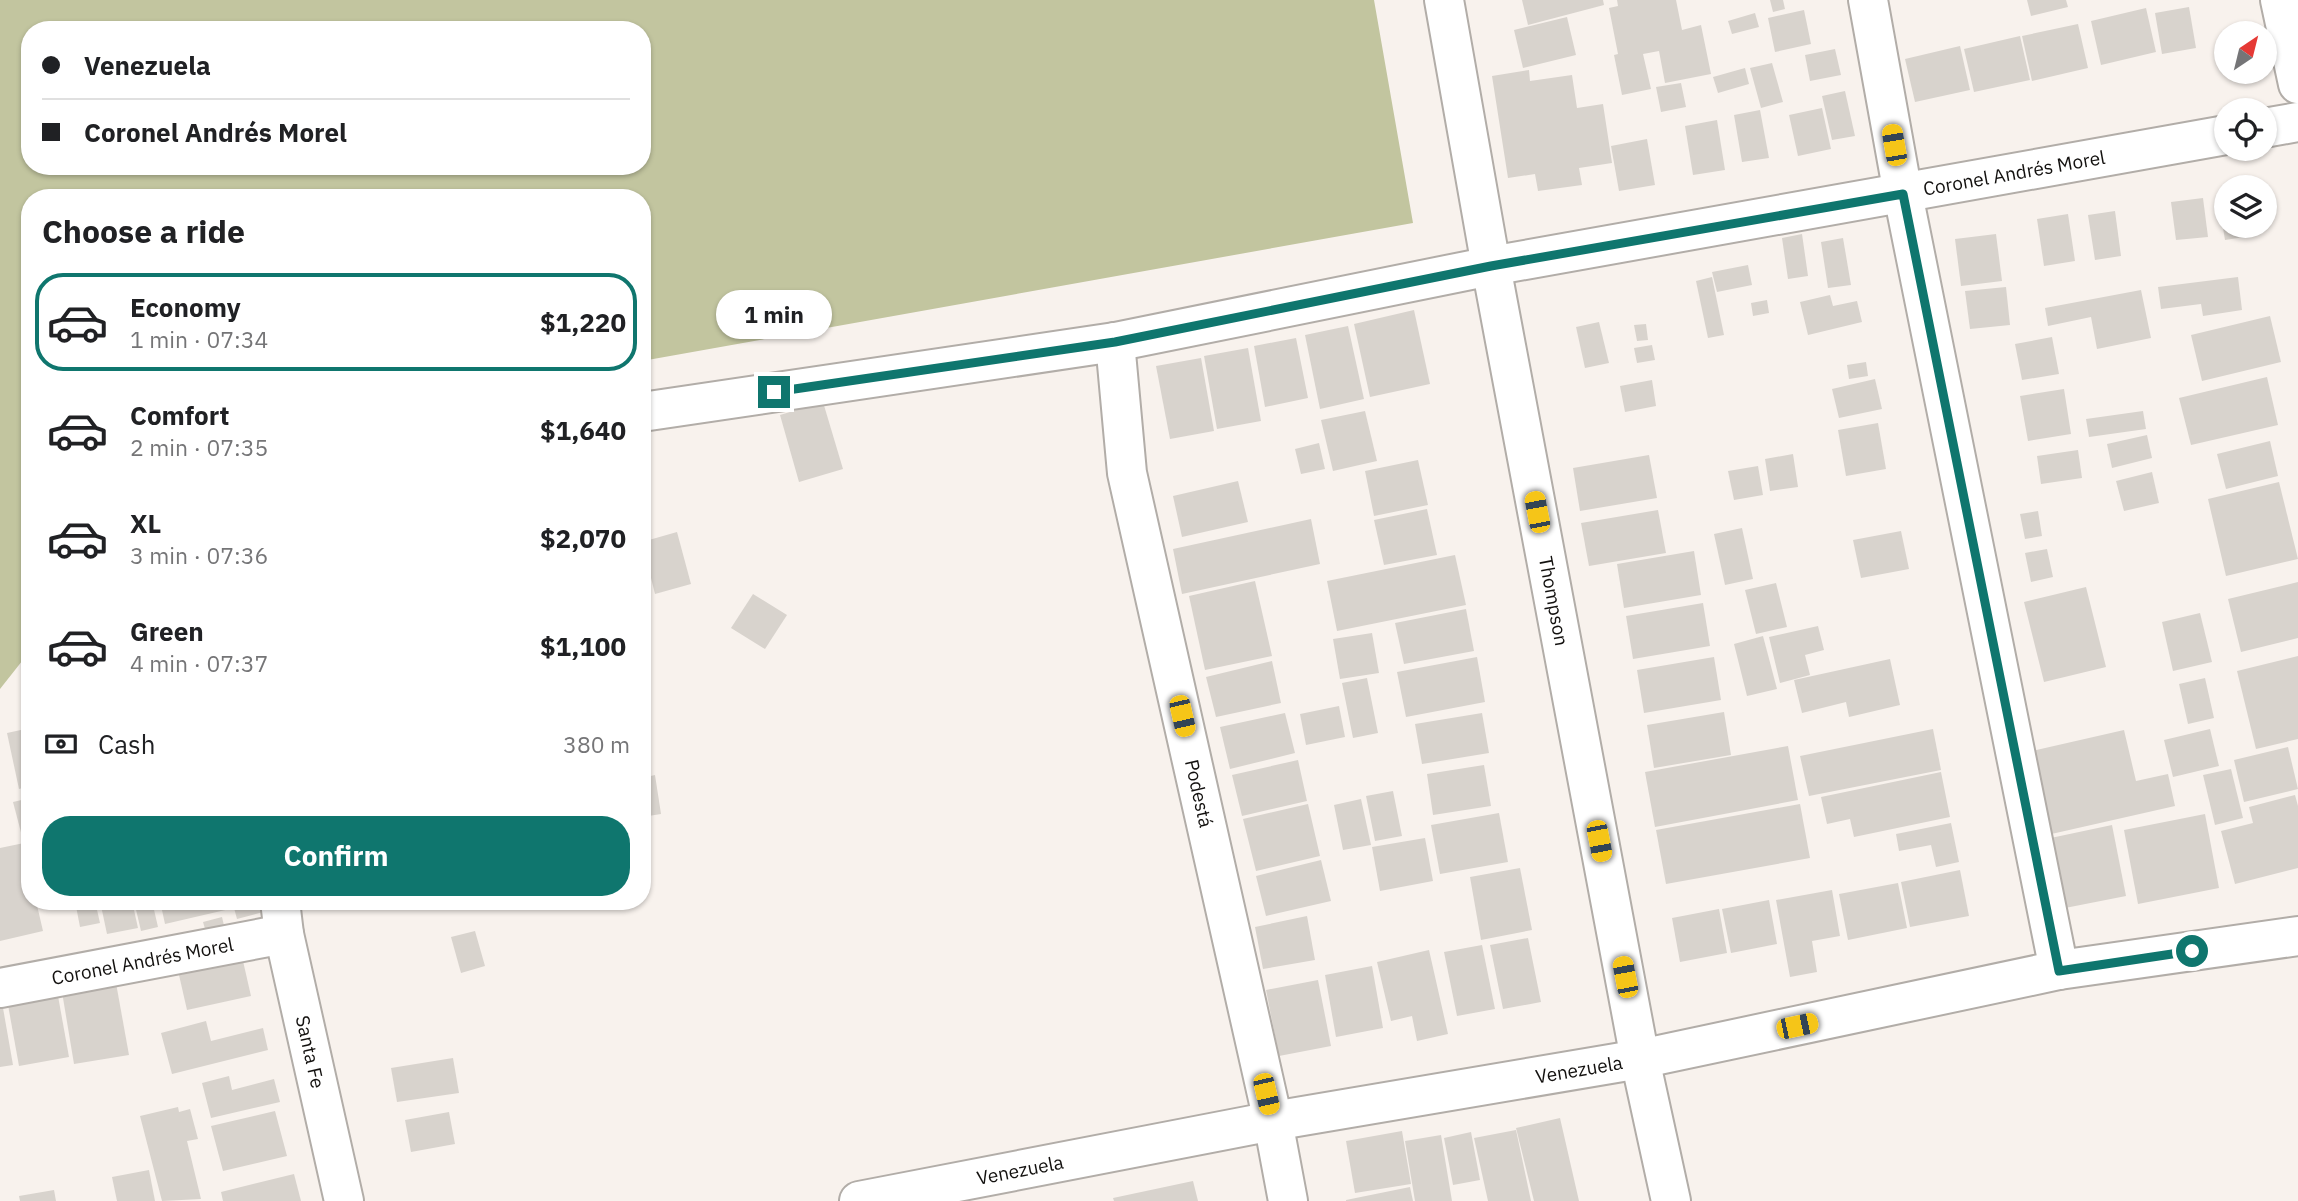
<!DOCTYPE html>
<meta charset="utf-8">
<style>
body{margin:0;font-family:"IBM Plex Sans",sans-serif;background:#f2f2f2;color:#202124;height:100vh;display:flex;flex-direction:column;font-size:26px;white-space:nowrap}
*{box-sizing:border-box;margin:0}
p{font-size:23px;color:#757577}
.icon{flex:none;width:38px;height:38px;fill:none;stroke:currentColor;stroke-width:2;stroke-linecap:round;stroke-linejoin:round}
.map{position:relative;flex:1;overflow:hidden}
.panel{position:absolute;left:21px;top:189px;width:630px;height:721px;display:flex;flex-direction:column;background:#fff;border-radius:28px;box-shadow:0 2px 5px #0004}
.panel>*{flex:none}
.hud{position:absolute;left:21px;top:21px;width:630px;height:154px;border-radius:28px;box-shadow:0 2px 5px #0004;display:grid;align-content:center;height:154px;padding:0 21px;background:#fff}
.needle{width:46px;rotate:35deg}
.buttons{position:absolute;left:2214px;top:21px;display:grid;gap:14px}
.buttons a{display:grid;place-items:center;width:63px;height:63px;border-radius:50%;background:#fff;box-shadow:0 2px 5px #0004;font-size:35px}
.end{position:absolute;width:32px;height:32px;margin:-16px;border:9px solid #0f766e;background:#fff;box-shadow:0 0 0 4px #fff}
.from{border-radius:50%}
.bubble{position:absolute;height:49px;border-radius:24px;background:#fff;box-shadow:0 2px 5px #0004;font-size:23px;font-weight:700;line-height:49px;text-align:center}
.car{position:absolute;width:21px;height:42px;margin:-21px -10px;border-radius:9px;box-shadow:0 0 5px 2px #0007;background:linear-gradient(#f5c518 24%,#345 0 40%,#f5c518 0 76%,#345 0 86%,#f5c518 0)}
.hud b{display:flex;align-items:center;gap:24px;height:66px;font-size:26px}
.hud b+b{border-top:2px solid #e0e0e0}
.hud i{width:18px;height:18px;background:#202124}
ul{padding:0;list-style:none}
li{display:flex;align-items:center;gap:21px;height:98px;margin:0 14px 10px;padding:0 7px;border:4px solid transparent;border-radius:28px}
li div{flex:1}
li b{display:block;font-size:26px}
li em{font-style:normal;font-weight:700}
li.current{border-color:#0f766e}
li>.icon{width:63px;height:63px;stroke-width:1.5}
h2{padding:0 21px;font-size:32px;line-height:84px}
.pay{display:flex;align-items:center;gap:18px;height:77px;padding:0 21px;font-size:26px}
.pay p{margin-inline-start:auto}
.action{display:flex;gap:14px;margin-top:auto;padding:14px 21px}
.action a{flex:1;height:80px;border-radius:28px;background:#0f766e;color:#fff;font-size:28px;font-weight:700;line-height:80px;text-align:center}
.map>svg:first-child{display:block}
</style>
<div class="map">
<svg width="2298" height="1201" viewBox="0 0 2298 1201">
<rect width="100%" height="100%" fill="#f8f2ed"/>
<!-- green -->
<path fill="#c2c59f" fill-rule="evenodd" d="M0,0H1374L1413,223L642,361V198H30V651L0,689ZM30,30H642V166H30Z"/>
<!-- building -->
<g fill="#d8d3cd">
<path d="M1522,0H1603L1604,5L1528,25Z"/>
<path d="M1617,0H1676L1682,30L1701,25L1711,74L1665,83L1659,51L1643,54L1651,89L1622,95L1614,55L1618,54L1609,8L1618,6Z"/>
<path d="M1770,0H1783L1785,9L1773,12Z"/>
<path d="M2027,0H2066L2068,7L2031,16Z"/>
<path d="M2189,7L2196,48L2162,54L2155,13Z"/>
<path d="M2146,8L2156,52L2101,65L2091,21Z"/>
<path d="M1804,10L1811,44L1775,52L1768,18Z"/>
<path d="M1755,13L1759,27L1732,34L1728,21Z"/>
<path d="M1567,17L1576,55L1523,68L1514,30Z"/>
<path d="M2078,24L2088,68L2032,81L2022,36Z"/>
<path d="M2020,36L2030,80L1974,92L1964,49Z"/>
<path d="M1960,46L1970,90L1915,102L1905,59Z"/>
<path d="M1835,49L1841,75L1810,81L1805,55Z"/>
<path d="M1772,63L1783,102L1761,108L1750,68Z"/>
<path d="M1745,68L1749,84L1718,93L1713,77Z"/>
<path d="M1529,70L1530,81L1572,75L1577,108L1603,104L1612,163L1579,168L1582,185L1538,191L1535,174L1508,178L1492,76Z"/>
<path d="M1681,83L1686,107L1661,112L1656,87Z"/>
<path d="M1845,91L1855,136L1832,140L1822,96Z"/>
<path d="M1822,108L1831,149L1798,156L1789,115Z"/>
<path d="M1760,110L1769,158L1742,162L1734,115Z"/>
<path d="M1717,120L1725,170L1693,175L1685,126Z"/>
<path d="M1647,139L1655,185L1619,191L1611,146Z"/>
<path d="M2226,197V226H2255L2257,235L2225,240L2218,198Z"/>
<path d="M2203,198L2208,237L2176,240L2171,202Z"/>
<path d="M2115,211L2121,256L2095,260L2088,215Z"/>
<path d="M2068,214L2075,261L2044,266L2037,219Z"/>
<path d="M1802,234L1808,276L1788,279L1782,238Z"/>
<path d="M1996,234L2002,281L1961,286L1955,239Z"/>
<path d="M1843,238L1851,285L1828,288L1821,242Z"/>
<path d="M1748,265L1752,285L1717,292L1712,272Z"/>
<path d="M1712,277L1724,335L1708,338L1696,281Z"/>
<path d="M2238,277L2242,310L2203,316L2201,304L2161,309L2158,287Z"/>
<path d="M2006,287L2010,325L1970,329L1965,291Z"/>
<path d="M2141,290L2151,338L2097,349L2091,317L2048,326L2045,308Z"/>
<path d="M1830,295L1833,306L1857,301L1862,322L1808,335L1800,302Z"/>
<path d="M1767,300L1769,313L1753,316L1751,303Z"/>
<path d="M1414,310L1430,384L1370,397L1354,324Z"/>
<path d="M2270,316L2281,362L2202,381L2191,335Z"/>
<path d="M1599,322L1609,363L1585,368L1576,327Z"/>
<path d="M1646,324L1648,340L1637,341L1634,325Z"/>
<path d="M1348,326L1364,399L1320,409L1305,335Z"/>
<path d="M2052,337L2059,374L2022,380L2015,344Z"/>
<path d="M1296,338L1308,398L1265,407L1254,346Z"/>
<path d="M1652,345L1655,360L1637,363L1634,348Z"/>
<path d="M1248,348L1261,421L1217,429L1204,356Z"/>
<path d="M1201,358L1214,431L1170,439L1156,366Z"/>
<path d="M1866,362L1868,376L1849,379L1847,365Z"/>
<path d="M2267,377L2278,425L2191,445L2179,398Z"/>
<path d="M1875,379L1882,409L1839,418L1832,389Z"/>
<path d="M1652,380L1656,406L1625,412L1620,386Z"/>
<path d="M2064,389L2071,434L2028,441L2020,396Z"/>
<path d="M823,402L843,469L799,482L780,415Z"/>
<path d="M1365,411L1377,461L1333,471L1321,420Z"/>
<path d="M2143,411L2146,429L2089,437L2086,419Z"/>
<path d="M1878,423L1886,469L1846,476L1838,430Z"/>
<path d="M2147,435L2152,458L2112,468L2107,444Z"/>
<path d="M2270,441L2278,476L2226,489L2217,454Z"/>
<path d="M1319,443L1325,469L1301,474L1295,449Z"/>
<path d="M2078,450L2082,478L2041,484L2037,456Z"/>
<path d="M1793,454L1798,487L1770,491L1765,459Z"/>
<path d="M1649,455L1657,498L1580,511L1573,468Z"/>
<path d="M1418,460L1428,505L1374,516L1365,471Z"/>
<path d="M1758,466L1763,495L1734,500L1728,471Z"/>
<path d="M2152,472L2159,503L2124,511L2116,481Z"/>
<path d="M1238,481L1248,522L1182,537L1173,496Z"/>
<path d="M2279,482L2298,559L2226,576L2208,499Z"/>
<path d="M1427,509L1437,555L1384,565L1374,520Z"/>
<path d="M1658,510L1666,553L1589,566L1581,523Z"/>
<path d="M2038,511L2042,536L2025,539L2020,514Z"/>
<path d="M1311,519L1320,564L1182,594L1173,549Z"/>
<path d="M1742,528L1753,579L1725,585L1714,534Z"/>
<path d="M1901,531L1909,569L1861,578L1853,540Z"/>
<path d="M677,532L691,584L655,594L642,542Z"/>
<path d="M2047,549L2053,577L2031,582L2025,553Z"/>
<path d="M1694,551L1701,595L1624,608L1617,564Z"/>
<path d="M1455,555L1466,605L1337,631L1327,581Z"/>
<path d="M1255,581L1272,656L1205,670L1189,596Z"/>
<path d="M2298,582V638L2241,652L2228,599Z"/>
<path d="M1776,583L1787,627L1756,634L1745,590Z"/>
<path d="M2086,587L2106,667L2044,682L2024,602Z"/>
<path d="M753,594L787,615L765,649L731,628Z"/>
<path d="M1703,603L1710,646L1633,659L1626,616Z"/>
<path d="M1466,609L1474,651L1404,664L1395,623Z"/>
<path d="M2200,613L2212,662L2173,671L2162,622Z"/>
<path d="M1818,626L1824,650L1805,655L1810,675L1780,683L1769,637Z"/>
<path d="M1372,633L1379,673L1340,679L1333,639Z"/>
<path d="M1763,636L1777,689L1747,696L1734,644Z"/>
<path d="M2298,656V739L2256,749L2237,671Z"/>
<path d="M1477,657L1485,702L1406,717L1397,672Z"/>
<path d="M1714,657L1721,700L1644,713L1637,670Z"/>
<path d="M1890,659L1900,705L1849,717L1846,702L1802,713L1794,680Z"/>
<path d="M1272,661L1281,703L1216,717L1206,677Z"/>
<path d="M1367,678L1378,733L1353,738L1342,683Z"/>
<path d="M2205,678L2214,718L2188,724L2179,684Z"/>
<path d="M1339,706L1345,737L1306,745L1300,714Z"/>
<path d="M1724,712L1731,755L1654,768L1647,725Z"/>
<path d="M1285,713L1295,753L1230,769L1220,727Z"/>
<path d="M1482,713L1489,753L1422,764L1415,724Z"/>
<path d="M30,728V786L19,789L7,733Z"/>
<path d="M1933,729L1941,770L1809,796L1800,756Z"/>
<path d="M2210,729L2219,766L2173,777L2164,740Z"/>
<path d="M2124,730L2136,781L2168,774L2175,806L2047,835L2028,752Z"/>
<path d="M1788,746L1798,800L1655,827L1645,772Z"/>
<path d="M2288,747L2298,789L2244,802L2234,760Z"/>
<path d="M1298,760L1307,801L1242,816L1232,775Z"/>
<path d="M1484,765L1491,806L1433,815L1427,774Z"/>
<path d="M2231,769L2243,818L2215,825L2203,775Z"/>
<path d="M1941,772L1950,817L1854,837L1850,819L1827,824L1821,797Z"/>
<path d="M655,775L661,814L642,817V778Z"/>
<path d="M1393,791L1402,836L1375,841L1366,796Z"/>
<path d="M2295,795L2298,806V868L2235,884L2221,831L2253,823L2249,807Z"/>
<path d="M30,798V839L23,840L13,802Z"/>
<path d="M1361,799L1371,845L1343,850L1334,805Z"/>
<path d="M1308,804L1320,856L1256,871L1243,819Z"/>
<path d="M1800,804L1810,858L1666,884L1656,830Z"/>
<path d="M1499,813L1508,862L1440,874L1431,825Z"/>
<path d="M2205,814L2219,888L2138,904L2124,830Z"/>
<path d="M1951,823L1959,862L1936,867L1931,845L1899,851L1896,834Z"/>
<path d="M2112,825L2126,896L2060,909L2046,839Z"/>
<path d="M1425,838L1433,881L1380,891L1372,847Z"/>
<path d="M24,843L30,871V901H36L43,931L0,941V848Z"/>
<path d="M1321,860L1331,901L1266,916L1256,876Z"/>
<path d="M1520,868L1532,930L1481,940L1470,877Z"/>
<path d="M1960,870L1969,916L1910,927L1901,882Z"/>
<path d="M1898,883L1907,928L1848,940L1839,894Z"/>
<path d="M1832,890L1840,936L1812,941L1817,972L1790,977L1776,900Z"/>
<path d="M1769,900L1777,944L1731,953L1722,909Z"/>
<path d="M75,901H95L100,923L80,927Z"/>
<path d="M100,901H132L138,928L107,934Z"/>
<path d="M134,901H152L158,927L141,931Z"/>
<path d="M160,901H260L263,912L237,919L234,908L165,924Z"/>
<path d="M1719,909L1727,953L1680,962L1672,918Z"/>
<path d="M1307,916L1315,960L1263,969L1255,927Z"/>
<path d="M222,917L226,934L208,939L203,922Z"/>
<path d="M475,931L485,966L461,973L451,937Z"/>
<path d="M1528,938L1541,1002L1503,1009L1490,945Z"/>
<path d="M1482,945L1495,1009L1457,1016L1444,952Z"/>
<path d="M1429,950L1448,1034L1417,1041L1412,1016L1391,1021L1377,962Z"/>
<path d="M243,961L251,996L187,1010L179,975Z"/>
<path d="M1372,966L1383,1028L1336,1037L1325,975Z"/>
<path d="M1318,980L1331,1046L1279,1056L1266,990Z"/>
<path d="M116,983L129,1055L74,1064L62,992Z"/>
<path d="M58,996L69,1057L19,1066L8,1005Z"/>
<path d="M3,1008L13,1065L0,1067V1009Z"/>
<path d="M206,1021L211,1041L263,1028L268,1050L172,1074L161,1033Z"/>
<path d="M453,1058L459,1093L397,1102L391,1068Z"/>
<path d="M229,1076L232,1090L274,1079L280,1102L211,1118L202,1083Z"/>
<path d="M178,1107L179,1112L190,1109L198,1139L187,1141L201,1199L162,1201L140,1116Z"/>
<path d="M275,1111L287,1156L223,1171L211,1126Z"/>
<path d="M449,1112L455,1144L411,1152L405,1120Z"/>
<path d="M1560,1118L1579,1201H1534L1516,1128Z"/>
<path d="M1516,1130L1531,1201H1488L1474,1138Z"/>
<path d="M1402,1131L1411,1184L1355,1193L1346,1141Z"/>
<path d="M1471,1132L1480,1180L1453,1185L1444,1138Z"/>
<path d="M1441,1135L1452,1201H1415L1405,1141Z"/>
<path d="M149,1170L155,1201H117L112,1177Z"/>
<path d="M294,1174L301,1201H223L221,1192Z"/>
<path d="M1193,1181L1198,1201H1114L1113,1198Z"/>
<path d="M1410,1187L1413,1201H1346V1200Z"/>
<path d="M54,1190L56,1201H20L19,1196Z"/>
</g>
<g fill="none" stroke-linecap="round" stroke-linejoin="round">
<defs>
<g id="minor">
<path id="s1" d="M1444,0L1491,266L1640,1059L1671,1201"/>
<path d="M1868,0L1903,194L2059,970"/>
<path d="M2280,0L2298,84"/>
<path d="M2264,128L2298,122"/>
<path id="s2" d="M1115,342L1127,473L1273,1121L1288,1201"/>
<path id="s3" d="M642,412L1115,342L1491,266L2226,135"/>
<path id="s4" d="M280,901L284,934L344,1201"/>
<path id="s5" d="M0,988L284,934"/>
<path id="s6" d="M859,1201L1273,1121L1640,1059L2059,970L2298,936"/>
</g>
</defs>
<!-- minor casing -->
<use href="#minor" stroke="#b2ada8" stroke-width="42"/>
<!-- minor -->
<use href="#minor" stroke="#fff" stroke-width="38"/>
</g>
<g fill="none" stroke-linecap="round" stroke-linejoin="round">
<!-- route -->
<path stroke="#0f766e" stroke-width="9" d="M774,392L1115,342L1491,266L1903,194L2059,971L2192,951"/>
</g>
<g text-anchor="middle" stroke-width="7" stroke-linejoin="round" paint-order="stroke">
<!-- street labels -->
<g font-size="19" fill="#13110f" stroke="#fff">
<text dy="7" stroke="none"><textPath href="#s3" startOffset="1393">Coronel Andrés Morel</textPath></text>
<text dy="7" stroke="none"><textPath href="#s1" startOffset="611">Thompson</textPath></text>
<text dy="7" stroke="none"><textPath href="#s2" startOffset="460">Podestá</textPath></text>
<text dy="7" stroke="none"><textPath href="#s5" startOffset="145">Coronel Andrés Morel</textPath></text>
<text dy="7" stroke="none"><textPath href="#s4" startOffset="154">Santa Fe</textPath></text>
<text dy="7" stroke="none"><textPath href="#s6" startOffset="732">Venezuela</textPath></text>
<text dy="7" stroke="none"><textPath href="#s6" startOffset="164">Venezuela</textPath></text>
</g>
</g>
</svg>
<div class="buttons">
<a><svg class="needle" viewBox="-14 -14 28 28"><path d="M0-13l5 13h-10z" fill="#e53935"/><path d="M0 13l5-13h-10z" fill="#757577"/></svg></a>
<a><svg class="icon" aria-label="locate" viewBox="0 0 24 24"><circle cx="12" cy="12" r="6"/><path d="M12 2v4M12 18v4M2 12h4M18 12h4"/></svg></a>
<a><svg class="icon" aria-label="layers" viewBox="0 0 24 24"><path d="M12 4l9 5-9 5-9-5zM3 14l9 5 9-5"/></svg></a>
</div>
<i class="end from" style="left:2192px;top:951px"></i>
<i class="end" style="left:774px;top:392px"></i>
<div class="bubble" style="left:716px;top:290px;width:116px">1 min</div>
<i class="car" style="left:1894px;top:145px;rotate:350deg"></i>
<i class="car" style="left:1537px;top:512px;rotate:349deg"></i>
<i class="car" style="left:1182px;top:716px;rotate:167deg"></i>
<i class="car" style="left:1599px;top:841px;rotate:169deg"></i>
<i class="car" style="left:1625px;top:977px;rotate:349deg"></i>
<i class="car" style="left:1797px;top:1026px;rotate:78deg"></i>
<i class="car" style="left:1266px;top:1094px;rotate:167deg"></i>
<div class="hud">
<b><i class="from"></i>Venezuela</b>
<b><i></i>Coronel Andrés Morel</b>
</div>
<section class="panel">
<h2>Choose a ride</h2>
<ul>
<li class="current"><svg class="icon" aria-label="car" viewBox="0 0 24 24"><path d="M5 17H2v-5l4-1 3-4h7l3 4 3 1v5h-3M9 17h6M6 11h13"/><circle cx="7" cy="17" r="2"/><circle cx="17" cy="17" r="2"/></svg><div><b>Economy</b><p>1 min · 07:34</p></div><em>$1,220</em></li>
<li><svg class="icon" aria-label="car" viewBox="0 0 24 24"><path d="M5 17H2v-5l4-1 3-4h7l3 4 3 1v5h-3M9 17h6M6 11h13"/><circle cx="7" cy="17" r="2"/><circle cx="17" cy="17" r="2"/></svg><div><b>Comfort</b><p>2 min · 07:35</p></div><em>$1,640</em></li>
<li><svg class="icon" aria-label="car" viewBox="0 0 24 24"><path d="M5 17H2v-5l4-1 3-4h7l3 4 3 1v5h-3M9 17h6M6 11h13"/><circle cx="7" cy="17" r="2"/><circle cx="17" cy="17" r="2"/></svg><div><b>XL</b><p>3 min · 07:36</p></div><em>$2,070</em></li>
<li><svg class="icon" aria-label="car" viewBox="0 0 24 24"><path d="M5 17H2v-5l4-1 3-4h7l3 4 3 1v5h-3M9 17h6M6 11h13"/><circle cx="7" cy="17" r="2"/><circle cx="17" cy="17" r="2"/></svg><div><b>Green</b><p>4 min · 07:37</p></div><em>$1,100</em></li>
</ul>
<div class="pay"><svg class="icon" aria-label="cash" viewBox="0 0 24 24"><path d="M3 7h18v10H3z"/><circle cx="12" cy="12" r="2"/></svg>Cash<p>380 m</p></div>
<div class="action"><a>Confirm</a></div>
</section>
</div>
